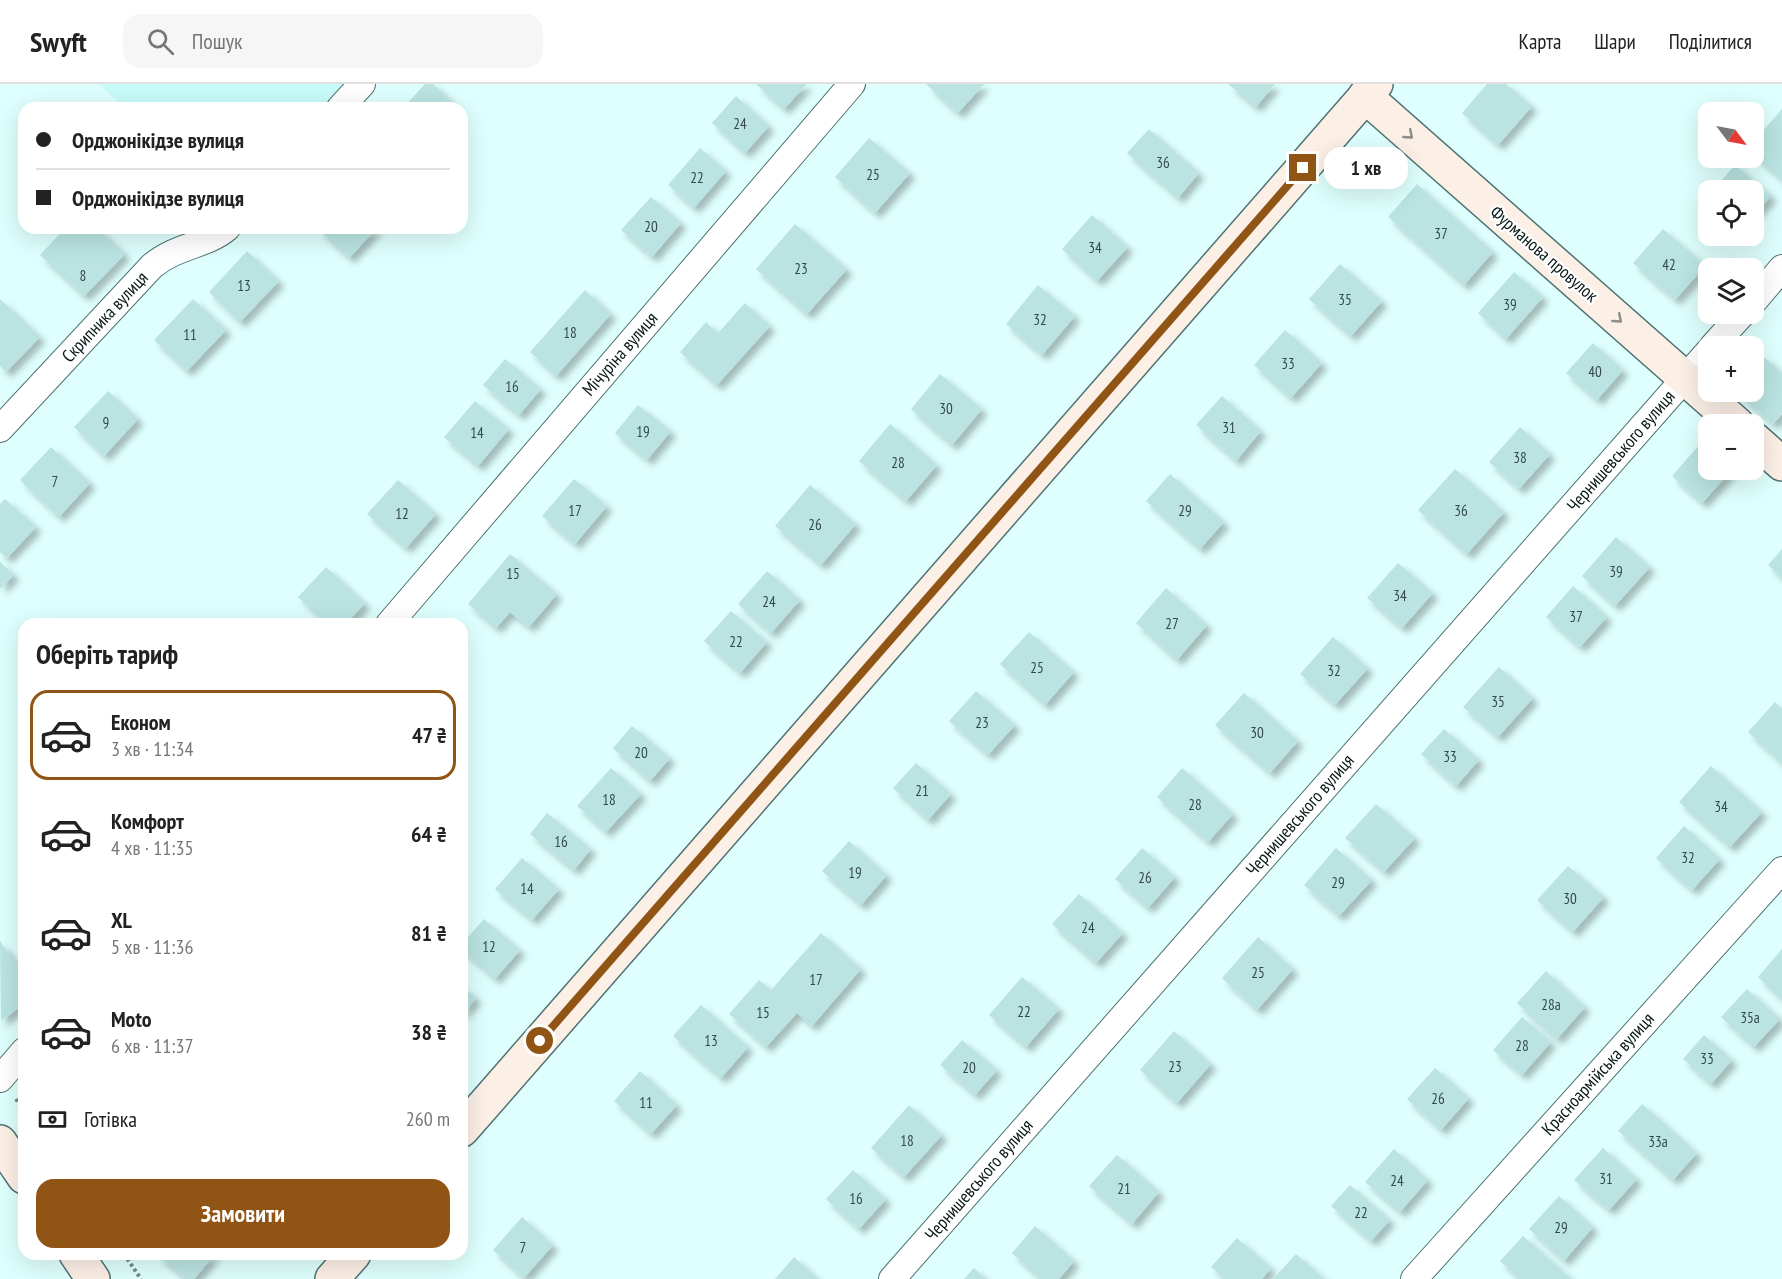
<!DOCTYPE html>
<html lang="uk">
<meta charset="utf-8">
<style>
body{margin:0;font-family:"PT Sans Narrow",sans-serif;background:#f6f6f6;color:#222;height:100vh;display:flex;flex-direction:column;font-size:22px;white-space:nowrap}
*{box-sizing:border-box;margin:0}
p{font-size:20px;color:#767676}
.icon{flex:none;width:33px;height:33px;fill:none;stroke:currentColor;stroke-width:2;stroke-linecap:round;stroke-linejoin:round}
.map{position:relative;flex:1;overflow:hidden}
.side{position:absolute;left:18px;top:534px;width:450px;height:642px;display:flex;flex-direction:column;background:#fff;border-radius:18px;box-shadow:0 6px 24px #0002}
.side>*{flex:none}
.guide{position:absolute;left:18px;top:18px;width:450px;height:132px;border-radius:18px;box-shadow:0 6px 24px #0002;display:grid;align-content:center;height:132px;padding:0 18px;background:#fff}
.needle{width:39px;rotate:122deg}
.controls{position:absolute;left:1698px;top:18px;display:grid;gap:12px}
.controls a{display:grid;place-items:center;width:66px;height:66px;border-radius:12px;background:#fff;box-shadow:0 6px 24px #0002;font-size:30px}
.end{position:absolute;width:27px;height:27px;margin:-14px;border:8px solid #905514;background:#fff;box-shadow:0 0 0 3px #fff}
.from{border-radius:50%}
.bubble{position:absolute;height:42px;border-radius:18px;background:#fff;box-shadow:0 6px 24px #0002;font-size:20px;font-weight:600;line-height:42px;text-align:center}
.guide b{display:flex;align-items:center;gap:21px;height:57px;font-size:22px}
.guide b+b{border-top:2px solid #e0e0e0}
.guide i{width:15px;height:15px;background:#222}
ul{padding:0;list-style:none}
li{display:flex;align-items:center;gap:18px;height:90px;margin:0 12px 9px;padding:0 6px;border:3px solid transparent;border-radius:18px}
li div{flex:1}
li b{display:block;font-size:22px}
li em{font-style:normal;font-weight:600}
li.on{border-color:#905514}
li>.icon{width:54px;height:54px;stroke-width:1.5}
h2{padding:0 18px;font-size:27px;line-height:72px}
.pay{display:flex;align-items:center;gap:15px;height:66px;padding:0 18px;font-size:22px}
.pay p{margin-inline-start:auto}
.button{display:flex;gap:12px;margin-top:auto;padding:12px 18px}
.button a{flex:1;height:69px;border-radius:18px;background:#905514;color:#fff;font-size:24px;font-weight:600;line-height:69px;text-align:center}
header{display:flex;align-items:center;gap:36px;box-sizing:border-box;height:84px;padding:0 30px;background:#fff;border-bottom:2px solid #e0e0e0}
header strong{font-size:28px}
nav{display:flex;gap:33px;margin-inline-start:auto;font-size:21px}
.search{width:420px;height:54px;background:#f6f6f6;display:flex;align-items:center;gap:15px;box-sizing:border-box;padding:0 21px;border-radius:18px;color:#767676;font-size:22px}
.map>svg:first-child{display:block}
</style>
<header>
<strong>Swyft</strong>
<div class="search"><svg class="icon" aria-label="search" viewBox="0 0 24 24"><circle cx="10" cy="10" r="6"/><path d="M15 15l6 6"/></svg>Пошук</div>
<nav><a>Карта</a><a>Шари</a><a>Поділитися</a></nav>
</header>
<div class="map">
<svg width="1782" height="1195" viewBox="0 0 1782 1195">
<defs>
<filter id="shadow"><feDropShadow dx="5.5" dy="5.5" stdDeviation="3" flood-color="#0004"/></filter>
</defs>
<rect width="100%" height="100%" fill="#defffd"/>
<!-- built -->
<path fill="#c8fcf9" d="M99,0H348L325,24H124Z"/>
<!-- building -->
<g fill="#bae3e1" filter="url(#shadow)">
<path d="M425,0H433L458,24H403Z"/>
<path d="M756,0H807L784,25Z"/>
<path d="M926,0H984L958,29Z"/>
<path d="M1228,0H1275L1256,23Z"/>
<path d="M1487,0H1506L1532,22L1498,61L1462,29Z"/>
<path d="M736,12L769,42L745,69L712,39Z"/>
<path d="M1782,25V96L1754,71V57Z"/>
<path d="M1149,45L1199,89L1178,114L1127,69Z"/>
<path d="M869,54L910,89L875,129L835,93Z"/>
<path d="M700,64L726,87L694,124L668,101Z"/>
<path d="M1735,81L1771,112L1754,131V106H1713Z"/>
<path d="M1417,100L1493,168L1464,201L1388,133Z"/>
<path d="M651,113L681,139L652,173L621,146Z"/>
<path d="M1092,131L1128,163L1097,197L1062,165Z"/>
<path d="M795,140L847,185L807,230L756,185Z"/>
<path d="M65,144H97L125,170L84,212L40,171Z"/>
<path d="M317,144H377L349,174Z"/>
<path d="M1663,145L1705,182L1675,216L1633,179Z"/>
<path d="M247,167L279,197L240,238L209,208Z"/>
<path d="M1340,180L1382,217L1351,252L1309,215Z"/>
<path d="M1514,188L1543,213L1506,255L1478,229Z"/>
<path d="M1038,201L1075,232L1042,271L1006,240Z"/>
<path d="M585,206L611,230L556,292L530,268Z"/>
<path d="M0,215L40,253L6,288L0,282Z"/>
<path d="M193,215L226,246L187,287L154,256Z"/>
<path d="M745,219L770,242L717,301L680,268L706,238L718,249Z"/>
<path d="M1285,246L1322,279L1291,314L1254,281Z"/>
<path d="M1593,259L1623,286L1597,316L1566,289Z"/>
<path d="M1764,273L1782,289V330L1773,340L1737,308H1754V285Z"/>
<path d="M505,275L541,305L519,331L483,301Z"/>
<path d="M940,290L982,325L952,361L911,325Z"/>
<path d="M108,307L138,335L104,372L74,343Z"/>
<path d="M1222,312L1261,347L1236,377L1196,341Z"/>
<path d="M475,317L509,345L478,382L444,353Z"/>
<path d="M638,321L671,347L647,376L615,349Z"/>
<path d="M890,340L937,381L906,417L859,377Z"/>
<path d="M1520,343L1550,370L1519,405L1489,378Z"/>
<path d="M1701,359L1708,365V386H1732L1702,419L1672,392Z"/>
<path d="M51,363L90,399L59,433L20,396Z"/>
<path d="M1455,385L1504,428L1467,470L1418,426Z"/>
<path d="M1170,390L1224,438L1200,465L1146,417Z"/>
<path d="M574,395L607,422L575,460L542,432Z"/>
<path d="M398,396L436,430L406,464L367,430Z"/>
<path d="M810,401L856,440L821,481L775,442Z"/>
<path d="M5,415L36,443L7,474L0,468V420Z"/>
<path d="M1616,453L1650,483L1615,522L1582,492Z"/>
<path d="M1782,465V494L1768,481Z"/>
<path d="M510,470L557,510L529,543L510,528L496,544L468,520Z"/>
<path d="M0,478L14,491L0,505Z"/>
<path d="M1398,479L1433,509L1402,544L1367,514Z"/>
<path d="M326,483L365,519L346,540H327L298,513Z"/>
<path d="M767,487L800,516L771,549L738,520Z"/>
<path d="M1573,502L1607,533L1580,563L1546,533Z"/>
<path d="M1166,504L1207,541L1177,576L1136,539Z"/>
<path d="M731,527L767,558L740,589L704,557Z"/>
<path d="M1029,548L1074,588L1045,621L1000,580Z"/>
<path d="M1333,553L1368,584L1335,621L1300,590Z"/>
<path d="M1499,583L1533,614L1498,653L1463,623Z"/>
<path d="M976,607L1015,641L988,671L949,637Z"/>
<path d="M1244,609L1298,657L1270,689L1215,641Z"/>
<path d="M1775,618L1782,625V679L1748,648Z"/>
<path d="M632,642L670,674L650,697L613,664Z"/>
<path d="M1444,645L1479,676L1456,702L1421,670Z"/>
<path d="M916,679L951,710L928,736L893,704Z"/>
<path d="M1711,682L1762,728L1730,763L1679,718Z"/>
<path d="M611,684L641,710L606,748L577,722Z"/>
<path d="M1182,684L1233,730L1208,758L1157,713Z"/>
<path d="M1376,720L1415,754L1384,788L1345,754Z"/>
<path d="M547,729L591,765L574,786L530,750Z"/>
<path d="M1684,742L1720,775L1692,806L1656,774Z"/>
<path d="M849,757L887,791L861,821L822,787Z"/>
<path d="M1142,764L1175,793L1148,824L1115,795Z"/>
<path d="M1336,764L1372,796L1339,832L1304,801Z"/>
<path d="M522,774L559,805L532,836L495,805Z"/>
<path d="M1568,782L1604,813L1573,848L1537,816Z"/>
<path d="M1079,810L1123,849L1096,879L1052,840Z"/>
<path d="M484,835L520,866L495,895L462,866V860Z"/>
<path d="M821,849L861,885L812,942L797,929L766,963L729,930L759,896L771,906Z"/>
<path d="M1258,853L1293,885L1257,926L1222,894Z"/>
<path d="M0,857L24,891V920L1,937Z"/>
<path d="M1782,865V915L1758,893Z"/>
<path d="M1546,887L1585,923L1557,955L1517,919Z"/>
<path d="M1022,893L1059,925L1026,963L989,931Z"/>
<path d="M462,902L476,914L462,931Z"/>
<path d="M1747,905L1780,935L1754,963L1721,933Z"/>
<path d="M701,921L748,963L721,994L673,952Z"/>
<path d="M1522,933L1551,958L1522,991L1493,966Z"/>
<path d="M1174,947L1211,980L1177,1019L1140,986Z"/>
<path d="M1704,951L1732,976L1711,1000L1683,975Z"/>
<path d="M962,956L997,986L975,1011L940,981Z"/>
<path d="M1435,984L1469,1014L1441,1046L1407,1015Z"/>
<path d="M640,987L677,1021L651,1050L614,1017Z"/>
<path d="M1642,1020L1697,1069L1673,1096L1618,1047Z"/>
<path d="M909,1021L942,1051L904,1093L871,1064Z"/>
<path d="M1603,1064L1637,1095L1609,1126L1574,1096Z"/>
<path d="M1394,1065L1428,1096L1400,1128L1365,1098Z"/>
<path d="M1117,1071L1159,1108L1132,1140L1089,1102Z"/>
<path d="M853,1086L886,1115L859,1145L826,1115Z"/>
<path d="M1350,1101L1390,1136L1371,1157L1331,1122Z"/>
<path d="M1559,1112L1593,1143L1564,1177L1529,1145Z"/>
<path d="M522,1133L553,1161L524,1194L493,1166Z"/>
<path d="M1035,1142L1074,1177L1059,1195H1041L1012,1169Z"/>
<path d="M1523,1152L1571,1195H1520L1500,1177Z"/>
<path d="M1237,1154L1271,1184L1262,1195H1225L1211,1183Z"/>
<path d="M156,1170H215L194,1195H186Z"/>
<path d="M1296,1170L1324,1195H1273Z"/>
<path d="M794,1173L818,1195H775Z"/>
<path d="M974,1184L986,1195H964Z"/>
</g>
<g fill="none" stroke-linecap="round" stroke-linejoin="round">
<defs>
<g id="street">
<path d="M340,24L362,0"/>
<path d="M1754,217L1782,184"/>
<path d="M1713,262L1742,230"/>
<path d="M0,345L152,182C177,161 206,162 227,144"/>
<path d="M389,540L852,0"/>
<path d="M0,995L24,967"/>
<path d="M892,1195L1708,268"/>
<path d="M1414,1195L1782,786"/>
</g>
<g id="secondary">
<path d="M1365,12L1737,340"/>
<path d="M1754,355L1782,380"/>
<path d="M462,1046L1376,0"/>
<path d="M0,1058L24,1093"/>
<path d="M76,1170L93,1195"/>
<path d="M332,1195L354,1170"/>
</g>
</defs>
<!-- street casing -->
<use href="#street" stroke="#4d7372" stroke-width="28"/>
<!-- secondary casing -->
<use href="#secondary" stroke="#4d7372" stroke-width="36"/>
<!-- path -->
<g stroke="#728a89" stroke-width="4" stroke-dasharray="3 3" stroke-linecap="butt">
<path d="M16,1015L24,1027"/>
<path d="M124,1170L141,1195"/>
</g>
<!-- street -->
<use href="#street" stroke="#fff" stroke-width="26"/>
<!-- secondary -->
<use href="#secondary" stroke="#fbefe6" stroke-width="33"/>
</g>
<!-- one-way arrows -->
<defs><path id="oneway-chevron" d="M-2-3.5L2.5 0L-2 3.5" fill="none" stroke-width="1.6" stroke-linecap="round" stroke-linejoin="round" transform="scale(1.5)"/></defs>
<g stroke="#8e8e89">
<use href="#oneway-chevron" transform="translate(1409 51) rotate(41)"/>
<use href="#oneway-chevron" transform="translate(1618 235) rotate(41)"/>
</g>
<g fill="none" stroke-linecap="round" stroke-linejoin="round">
<!-- route -->
<path stroke="#905514" stroke-width="8" d="M540,957L1303,84"/>
</g>
<g text-anchor="middle" stroke-width="4.5" stroke-linejoin="round" paint-order="stroke">
<!-- number labels -->
<g font-size="15" fill="#344a4a">
<text x="740" y="45">24</text>
<text x="1163" y="84">36</text>
<text x="873" y="96">25</text>
<text x="697" y="99">22</text>
<text x="651" y="148">20</text>
<text x="1441" y="155">37</text>
<text x="1095" y="169">34</text>
<text x="1669" y="186">42</text>
<text x="801" y="190">23</text>
<text x="83" y="197">8</text>
<text x="244" y="207">13</text>
<text x="1345" y="221">35</text>
<text x="1510" y="226">39</text>
<text x="1040" y="241">32</text>
<text x="570" y="254">18</text>
<text x="190" y="256">11</text>
<text x="1288" y="285">33</text>
<text x="1595" y="293">40</text>
<text x="512" y="308">16</text>
<text x="946" y="330">30</text>
<text x="106" y="344">9</text>
<text x="1229" y="349">31</text>
<text x="643" y="353">19</text>
<text x="477" y="354">14</text>
<text x="1520" y="379">38</text>
<text x="898" y="384">28</text>
<text x="55" y="403">7</text>
<text x="575" y="432">17</text>
<text x="1185" y="432">29</text>
<text x="1461" y="432">36</text>
<text x="402" y="435">12</text>
<text x="815" y="446">26</text>
<text x="1616" y="493">39</text>
<text x="513" y="495">15</text>
<text x="1400" y="517">34</text>
<text x="769" y="523">24</text>
<text x="1576" y="538">37</text>
<text x="1172" y="545">27</text>
<text x="736" y="563">22</text>
<text x="1037" y="589">25</text>
<text x="1334" y="592">32</text>
<text x="1498" y="623">35</text>
<text x="982" y="644">23</text>
<text x="1257" y="654">30</text>
<text x="641" y="674">20</text>
<text x="1450" y="678">33</text>
<text x="922" y="712">21</text>
<text x="609" y="721">18</text>
<text x="1195" y="726">28</text>
<text x="1721" y="728">34</text>
<text x="561" y="763">16</text>
<text x="1688" y="779">32</text>
<text x="855" y="794">19</text>
<text x="1145" y="799">26</text>
<text x="1338" y="804">29</text>
<text x="527" y="810">14</text>
<text x="1570" y="820">30</text>
<text x="1088" y="849">24</text>
<text x="489" y="868">12</text>
<text x="1258" y="894">25</text>
<text x="816" y="901">17</text>
<text x="1551" y="926">28а</text>
<text x="1024" y="933">22</text>
<text x="763" y="934">15</text>
<text x="1750" y="939">35а</text>
<text x="711" y="962">13</text>
<text x="1522" y="967">28</text>
<text x="1707" y="980">33</text>
<text x="1175" y="988">23</text>
<text x="969" y="989">20</text>
<text x="1438" y="1020">26</text>
<text x="646" y="1024">11</text>
<text x="907" y="1062">18</text>
<text x="1658" y="1063">33а</text>
<text x="1606" y="1100">31</text>
<text x="1397" y="1102">24</text>
<text x="1124" y="1110">21</text>
<text x="856" y="1120">16</text>
<text x="1361" y="1134">22</text>
<text x="1561" y="1149">29</text>
<text x="523" y="1169">7</text>
</g>
<!-- street labels -->
<g font-size="18" fill="#081717" stroke="#fff">
<text transform="translate(1544 170) rotate(41)" y="6">Фурманова провулок</text>
<text transform="translate(105 233) rotate(-47)" y="6">Скрипника вулиця</text>
<text transform="translate(620 270) rotate(-49)" y="6">Мічуріна вулиця</text>
<text transform="translate(1621 367) rotate(-49)" y="6">Чернишевського вулиця</text>
<text transform="translate(1300 731) rotate(-49)" y="6">Чернишевського вулиця</text>
<text transform="translate(1598 990) rotate(-48)" y="6">Красноармійська вулиця</text>
<text transform="translate(979 1096) rotate(-49)" y="6">Чернишевського вулиця</text>
</g>
</g>
</svg>
<div class="controls">
<a><svg class="needle" viewBox="-14 -14 28 28"><path d="M0-13l5 13h-10z" fill="#e53935"/><path d="M0 13l5-13h-10z" fill="#767676"/></svg></a>
<a><svg class="icon" aria-label="locate" viewBox="0 0 24 24"><circle cx="12" cy="12" r="6"/><path d="M12 2v4M12 18v4M2 12h4M18 12h4"/></svg></a>
<a><svg class="icon" aria-label="layers" viewBox="0 0 24 24"><path d="M12 4l9 5-9 5-9-5zM3 14l9 5 9-5"/></svg></a>
<a>+</a>
<a>−</a>
</div>
<i class="end from" style="left:540px;top:957px"></i>
<i class="end" style="left:1303px;top:84px"></i>
<div class="bubble" style="left:1324px;top:63px;width:84px">1 хв</div>
<div class="guide">
<b><i class="from"></i>Орджонікідзе вулиця</b>
<b><i></i>Орджонікідзе вулиця</b>
</div>
<section class="side">
<h2>Оберіть тариф</h2>
<ul>
<li class="on"><svg class="icon" aria-label="car" viewBox="0 0 24 24"><path d="M5 17H2v-5l4-1 3-4h7l3 4 3 1v5h-3M9 17h6M6 11h13"/><circle cx="7" cy="17" r="2"/><circle cx="17" cy="17" r="2"/></svg><div><b>Економ</b><p>3 хв · 11:34</p></div><em>47 ₴</em></li>
<li><svg class="icon" aria-label="car" viewBox="0 0 24 24"><path d="M5 17H2v-5l4-1 3-4h7l3 4 3 1v5h-3M9 17h6M6 11h13"/><circle cx="7" cy="17" r="2"/><circle cx="17" cy="17" r="2"/></svg><div><b>Комфорт</b><p>4 хв · 11:35</p></div><em>64 ₴</em></li>
<li><svg class="icon" aria-label="car" viewBox="0 0 24 24"><path d="M5 17H2v-5l4-1 3-4h7l3 4 3 1v5h-3M9 17h6M6 11h13"/><circle cx="7" cy="17" r="2"/><circle cx="17" cy="17" r="2"/></svg><div><b>XL</b><p>5 хв · 11:36</p></div><em>81 ₴</em></li>
<li><svg class="icon" aria-label="car" viewBox="0 0 24 24"><path d="M5 17H2v-5l4-1 3-4h7l3 4 3 1v5h-3M9 17h6M6 11h13"/><circle cx="7" cy="17" r="2"/><circle cx="17" cy="17" r="2"/></svg><div><b>Moto</b><p>6 хв · 11:37</p></div><em>38 ₴</em></li>
</ul>
<div class="pay"><svg class="icon" aria-label="cash" viewBox="0 0 24 24"><path d="M3 7h18v10H3z"/><circle cx="12" cy="12" r="2"/></svg>Готівка<p>260 m</p></div>
<div class="button"><a>Замовити</a></div>
</section>
</div>
